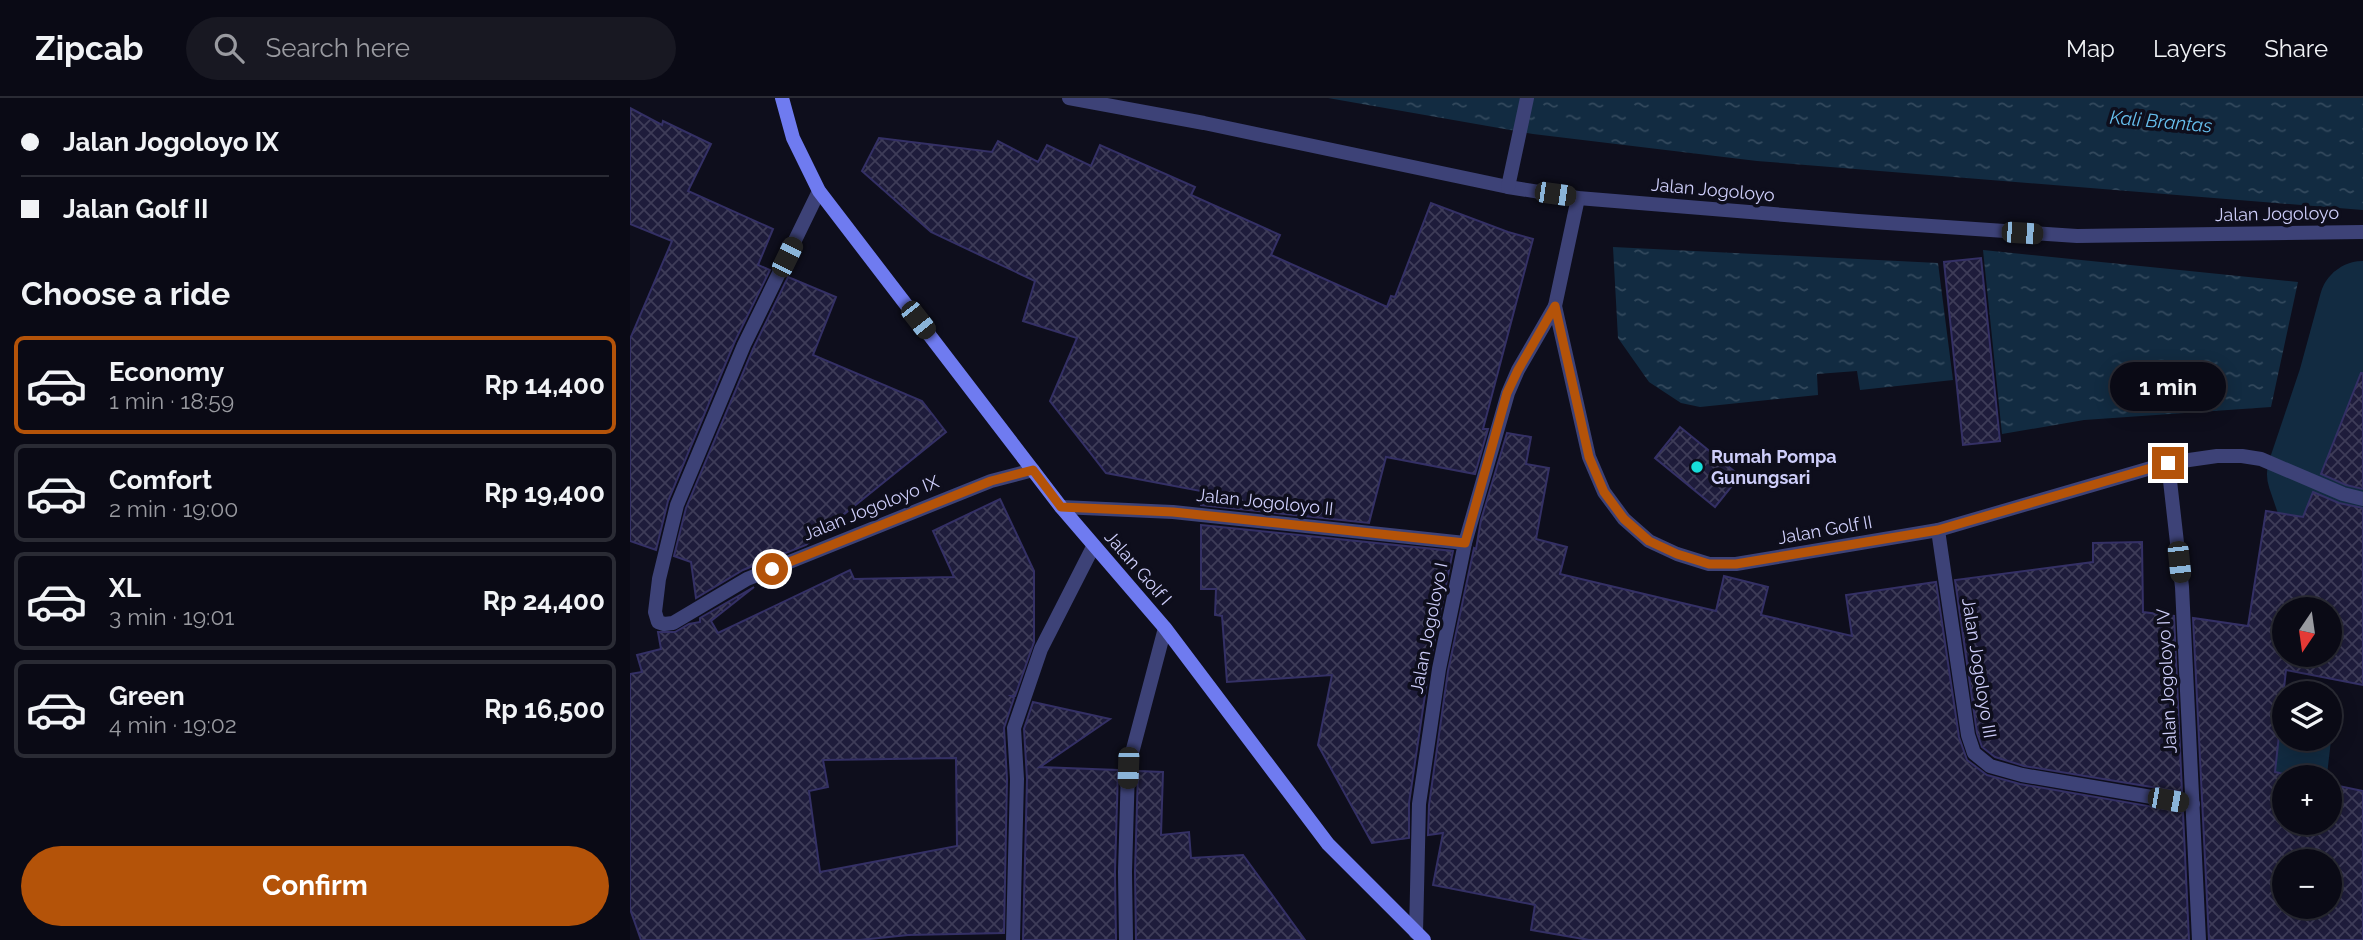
<!DOCTYPE html>
<meta charset="utf-8">
<style>
body{margin:0;font-family:Raleway,sans-serif;background:#181822;color:#f1f3f6;height:100vh;display:flex;flex-direction:column;font-size:26px;white-space:nowrap}
*{box-sizing:border-box;margin:0}
p{font-size:23px;color:#999aa0}
.icon{flex:none;width:38px;height:38px;fill:none;stroke:currentColor;stroke-width:2;stroke-linecap:round;stroke-linejoin:round}
.map{position:relative;flex:1;overflow:hidden}
.drawer{display:flex;flex-direction:column;background:#0a0a15;width:630px}
.drawer>*{flex:none}
.guide{display:grid;align-content:center;height:154px;padding:0 21px;background:#0a0a15}
.needle{width:46px;rotate:193deg}
.fabs{position:absolute;left:1642px;top:499px;display:grid;gap:14px}
.fabs a{display:grid;place-items:center;width:70px;height:70px;border-radius:50%;background:#0a0a15;box-shadow:0 4px 18px #0003,0 0 0 2px #2a2b34;font-size:35px}
.end{position:absolute;width:32px;height:32px;margin:-16px;border:9px solid #b45309;background:#fff;box-shadow:0 0 0 4px #fff}
.from{border-radius:50%}
.bubble{position:absolute;height:49px;border-radius:24px;background:#0a0a15;box-shadow:0 4px 18px #0003,0 0 0 2px #2a2b34;font-size:23px;font-weight:700;line-height:49px;text-align:center}
.car{position:absolute;width:21px;height:42px;margin:-21px -10px;border-radius:9px;box-shadow:0 0 5px 2px #0007;background:linear-gradient(#222 24%,#8ab4d8 0 40%,#222 0 76%,#8ab4d8 0 86%,#222 0)}
.guide b{display:flex;align-items:center;gap:24px;height:66px;font-size:26px}
.guide b+b{border-top:2px solid #2a2b34}
.guide i{width:18px;height:18px;background:#f1f3f6}
ul{padding:0;list-style:none}
li{display:flex;align-items:center;gap:21px;height:98px;margin:0 14px 10px;padding:0 7px;border:4px solid #2a2b34;border-radius:10px}
li div{flex:1}
li b{display:block;font-size:26px}
li em{font-style:normal;font-weight:700}
li.active{border-color:#b45309}
li>.icon{width:63px;height:63px;stroke-width:1.5}
h2{padding:0 21px;font-size:32px;line-height:84px}
.action{display:flex;gap:14px;margin-top:auto;padding:14px 21px}
.action a{flex:1;height:80px;border-radius:42px;background:#b45309;color:#fff;font-size:28px;font-weight:700;line-height:80px;text-align:center}
header{display:flex;align-items:center;gap:42px;box-sizing:border-box;height:98px;padding:0 35px;background:#0a0a15;border-bottom:2px solid #2a2b34}
header strong{font-size:33px}
nav{display:flex;gap:38px;margin-inline-start:auto;font-size:24px}
.search{width:490px;height:63px;background:#181822;display:flex;align-items:center;gap:18px;box-sizing:border-box;padding:0 24px;border-radius:38px;color:#999aa0;font-size:26px}
main{display:flex;flex:1;min-height:0}
.map>svg:first-child{display:block}
</style>
<header>
<strong>Zipcab</strong>
<div class="search"><svg class="icon" aria-label="search" viewBox="0 0 24 24"><circle cx="10" cy="10" r="6"/><path d="M15 15l6 6"/></svg>Search here</div>
<nav><a>Map</a><a>Layers</a><a>Share</a></nav>
</header>
<main>
<section class="drawer">
<div class="guide">
<b><i class="from"></i>Jalan Jogoloyo IX</b>
<b><i></i>Jalan Golf II</b>
</div>
<h2>Choose a ride</h2>
<ul>
<li class="active"><svg class="icon" aria-label="car" viewBox="0 0 24 24"><path d="M5 17H2v-5l4-1 3-4h7l3 4 3 1v5h-3M9 17h6M6 11h13"/><circle cx="7" cy="17" r="2"/><circle cx="17" cy="17" r="2"/></svg><div><b>Economy</b><p>1 min · 18:59</p></div><em>Rp 14,400</em></li>
<li><svg class="icon" aria-label="car" viewBox="0 0 24 24"><path d="M5 17H2v-5l4-1 3-4h7l3 4 3 1v5h-3M9 17h6M6 11h13"/><circle cx="7" cy="17" r="2"/><circle cx="17" cy="17" r="2"/></svg><div><b>Comfort</b><p>2 min · 19:00</p></div><em>Rp 19,400</em></li>
<li><svg class="icon" aria-label="car" viewBox="0 0 24 24"><path d="M5 17H2v-5l4-1 3-4h7l3 4 3 1v5h-3M9 17h6M6 11h13"/><circle cx="7" cy="17" r="2"/><circle cx="17" cy="17" r="2"/></svg><div><b>XL</b><p>3 min · 19:01</p></div><em>Rp 24,400</em></li>
<li><svg class="icon" aria-label="car" viewBox="0 0 24 24"><path d="M5 17H2v-5l4-1 3-4h7l3 4 3 1v5h-3M9 17h6M6 11h13"/><circle cx="7" cy="17" r="2"/><circle cx="17" cy="17" r="2"/></svg><div><b>Green</b><p>4 min · 19:02</p></div><em>Rp 16,500</em></li>
</ul>
<div class="action"><a>Confirm</a></div>
</section>
<div class="map">
<svg width="1733" height="842" viewBox="0 0 1733 842">
<defs>
<pattern id="water-ripples" width="26" height="14" patternUnits="userSpaceOnUse" patternTransform="scale(1.75)"><rect width="26" height="14" fill="#122b41"/><path d="M2 4q2-2 4 0t4 0M15 11q2-2 4 0t4 0" fill="none" stroke="#33495d"/></pattern>
<pattern id="building-cross-hatch" width="8" height="8" patternUnits="userSpaceOnUse" patternTransform="scale(1.75)"><rect width="8" height="8" fill="#1e1c3b"/><path d="M0 0l8 8M0 8l8-8" fill="none" stroke="#3e3c58"/></pattern>
</defs>
<rect width="100%" height="100%" fill="#0e0e1c"/>
<!-- water -->
<g fill="url(#water-ripples)">
<path d="M698,0H1733V112L1127,63L903,36Z"/>
<path d="M983,149L1308,165L1323,282L1230,292L1227,273L1187,276L1188,297L1070,309L1051,305L1019,284L988,240Z"/>
<path d="M1353,152L1668,184L1641,309L1454,322L1372,336Z"/>
</g>
<g fill="none" stroke-linecap="round" stroke-linejoin="round">
<!-- river -->
<g stroke="#122b41" stroke-width="88">
<path d="M1678,511L1697,423L1681,376L1712,284L1733,207"/>
<path d="M1652,793L1644,779L1650,700L1657,640"/>
</g>
</g>
<!-- building -->
<g fill="url(#building-cross-hatch)" stroke="#343065" stroke-width="2" fill-rule="evenodd">
<path d="M0,10L32,27L33,23L81,46L58,93L143,131L128,167L140,172L105,243L38,403L26,452L0,443V241L42,143L0,126Z"/>
<path d="M249,40L362,54L368,43L408,64L417,47L461,68L470,47L565,89L561,97L650,137L641,157L757,209L761,198L765,199L801,105L878,134L903,141L853,331H858L845,376L756,359L739,425L571,407V393L476,375L420,303L447,240L393,223L405,183L301,134L232,73Z"/>
<path d="M1351,160L1370,343L1333,347L1314,164Z"/>
<path d="M158,179L206,199L183,257L292,303L316,334L176,447L113,472L66,500L61,464L44,458L56,410L123,251Z"/>
<path d="M1731,275H1733V391L1716,387L1691,376Z"/>
<path d="M1050,329L1110,378L1085,409L1025,360Z"/>
<path d="M877,335L901,339L896,366L919,370L906,441L937,449L930,476L1086,513L1094,478L1138,489L1131,517L1222,538L1216,497L1306,484L1329,639L1337,662L1357,677L1390,686L1553,714L1559,842H959L901,832L905,807L803,787L813,735L798,737L799,707L818,573L844,450L846,451L851,422Z"/>
<path d="M1683,394L1709,405L1733,410V587L1656,572L1645,674L1666,679H1654V724H1699V686L1733,693V842H1579L1563,520L1618,528L1636,413L1673,419ZM1654,511H1699V556H1654ZM1654,763H1699V808H1654Z"/>
<path d="M370,401L404,473V544L385,598H381L384,600L374,630L377,681L374,835L278,837L230,842H11L0,811V576L12,574L7,557L31,551L28,534H45L59,526L70,524V520L124,489L81,523L88,535L220,472L224,481L324,479L303,433ZM326,660L327,748L190,774L179,693L198,689L193,662Z"/>
<path d="M571,427L823,453L799,570L779,705V740L742,745L688,647L702,577L597,584L592,518L585,517L586,491H571Z"/>
<path d="M1512,444L1513,514L1544,518L1552,694L1394,668L1365,659L1352,649L1347,635L1325,482L1463,464V445Z"/>
<path d="M403,604L480,621L410,669L488,672L485,774L486,842H393L397,681L394,631Z"/>
<path d="M508,673L533,674L531,737L559,734L561,760L613,757L675,842H506L505,774Z"/>
</g>
<g fill="none" stroke-linecap="round" stroke-linejoin="round">
<!-- minor -->
<g stroke="#3d4277" stroke-width="14">
<path d="M439,0L574,25L878,89L948,100L1228,123L1447,138L1733,134"/>
<path d="M878,89L897,0"/>
<path d="M189,93L114,247L47,407L29,481L25,514L28,524L34,526L43,525L117,481L361,383L403,372"/>
<path d="M948,100L925,208L959,359L974,394L994,421L1019,443L1047,456L1079,466H1106L1308,432L1538,365L1587,358H1612L1631,361L1713,396L1733,401"/>
<path d="M1538,365L1552,489L1569,842"/>
<path d="M431,409L543,414L835,445"/>
<path d="M1308,432L1338,637L1344,655L1360,668L1392,677L1563,706"/>
<path d="M786,835L789,706L809,571L835,445L878,295L888,272L925,208"/>
<path d="M383,842L387,681L384,630L411,551L463,449"/>
<path d="M496,842L495,774L498,670L535,530"/>
</g>
<!-- secondary -->
<path stroke="#6f7bf0" stroke-width="14" d="M152,0L163,40L189,93L431,409L535,530L698,746L794,842"/>
</g>
<g fill="none" stroke-linecap="round" stroke-linejoin="round">
<!-- route -->
<path stroke="#b45309" stroke-width="9" d="M142,471L361,383L403,372L431,409L543,414L835,445L877,295L888,272L925,208L959,359L974,394L994,421L1019,443L1047,456L1079,466H1106L1308,432L1538,365"/>
</g>
<!-- markers -->
<circle fill="#17ddd9" stroke="#0e0e1c" stroke-width="2.5" cx="1067" cy="369" r="7"/>
<g text-anchor="middle" stroke-width="7" stroke-linejoin="round" paint-order="stroke">
<!-- street labels -->
<g font-size="18" fill="#cecefa" stroke="#0e0e1c">
<text transform="translate(1083 92) rotate(5)" y="6">Jalan Jogoloyo</text>
<text transform="translate(1647 116) rotate(-1)" y="6">Jalan Jogoloyo</text>
<text transform="translate(635 404) rotate(6)" y="6">Jalan Jogoloyo II</text>
<text transform="translate(241 410) rotate(-22)" y="6">Jalan Jogoloyo IX</text>
<text transform="translate(1195 432) rotate(-10)" y="6">Jalan Golf II</text>
<text transform="translate(508 470) rotate(49)" y="6">Jalan Golf I</text>
<text transform="translate(799 530) rotate(-79)" y="6">Jalan Jogoloyo I</text>
<text transform="translate(1349 570) rotate(81)" y="6">Jalan Jogoloyo III</text>
<text transform="translate(1537 583) rotate(-93)" y="6">Jalan Jogoloyo IV</text>
</g>
<!-- poi labels -->
<g font-size="18" font-weight="bold" fill="#cecefa" stroke="#0e0e1c" text-anchor="start">
<text x="1081" y="365">Rumah Pompa<tspan x="1081" dy="21">Gunungsari</tspan></text>
</g>
<!-- water labels -->
<g font-size="19" font-style="italic" fill="#67c0ef" stroke="#0e0e1c">
<text transform="translate(1531 23) rotate(5)" y="7">Kali Brantas</text>
</g>
</g>
</svg>
<div class="fabs">
<a><svg class="needle" viewBox="-14 -14 28 28"><path d="M0-13l5 13h-10z" fill="#e53935"/><path d="M0 13l5-13h-10z" fill="#999aa0"/></svg></a>
<a><svg class="icon" aria-label="layers" viewBox="0 0 24 24"><path d="M12 4l9 5-9 5-9-5zM3 14l9 5 9-5"/></svg></a>
<a>+</a>
<a>−</a>
</div>
<i class="end from" style="left:142px;top:471px"></i>
<i class="end" style="left:1538px;top:365px"></i>
<div class="bubble" style="left:1480px;top:264px;width:116px">1 min</div>
<i class="car" style="left:925px;top:96px;rotate:98deg"></i>
<i class="car" style="left:1392px;top:135px;rotate:94deg"></i>
<i class="car" style="left:157px;top:159px;rotate:26deg"></i>
<i class="car" style="left:288px;top:222px;rotate:142deg"></i>
<i class="car" style="left:1549px;top:464px;rotate:174deg"></i>
<i class="car" style="left:498px;top:670px;rotate:182deg"></i>
<i class="car" style="left:1538px;top:702px;rotate:100deg"></i>
</div>
</main>
